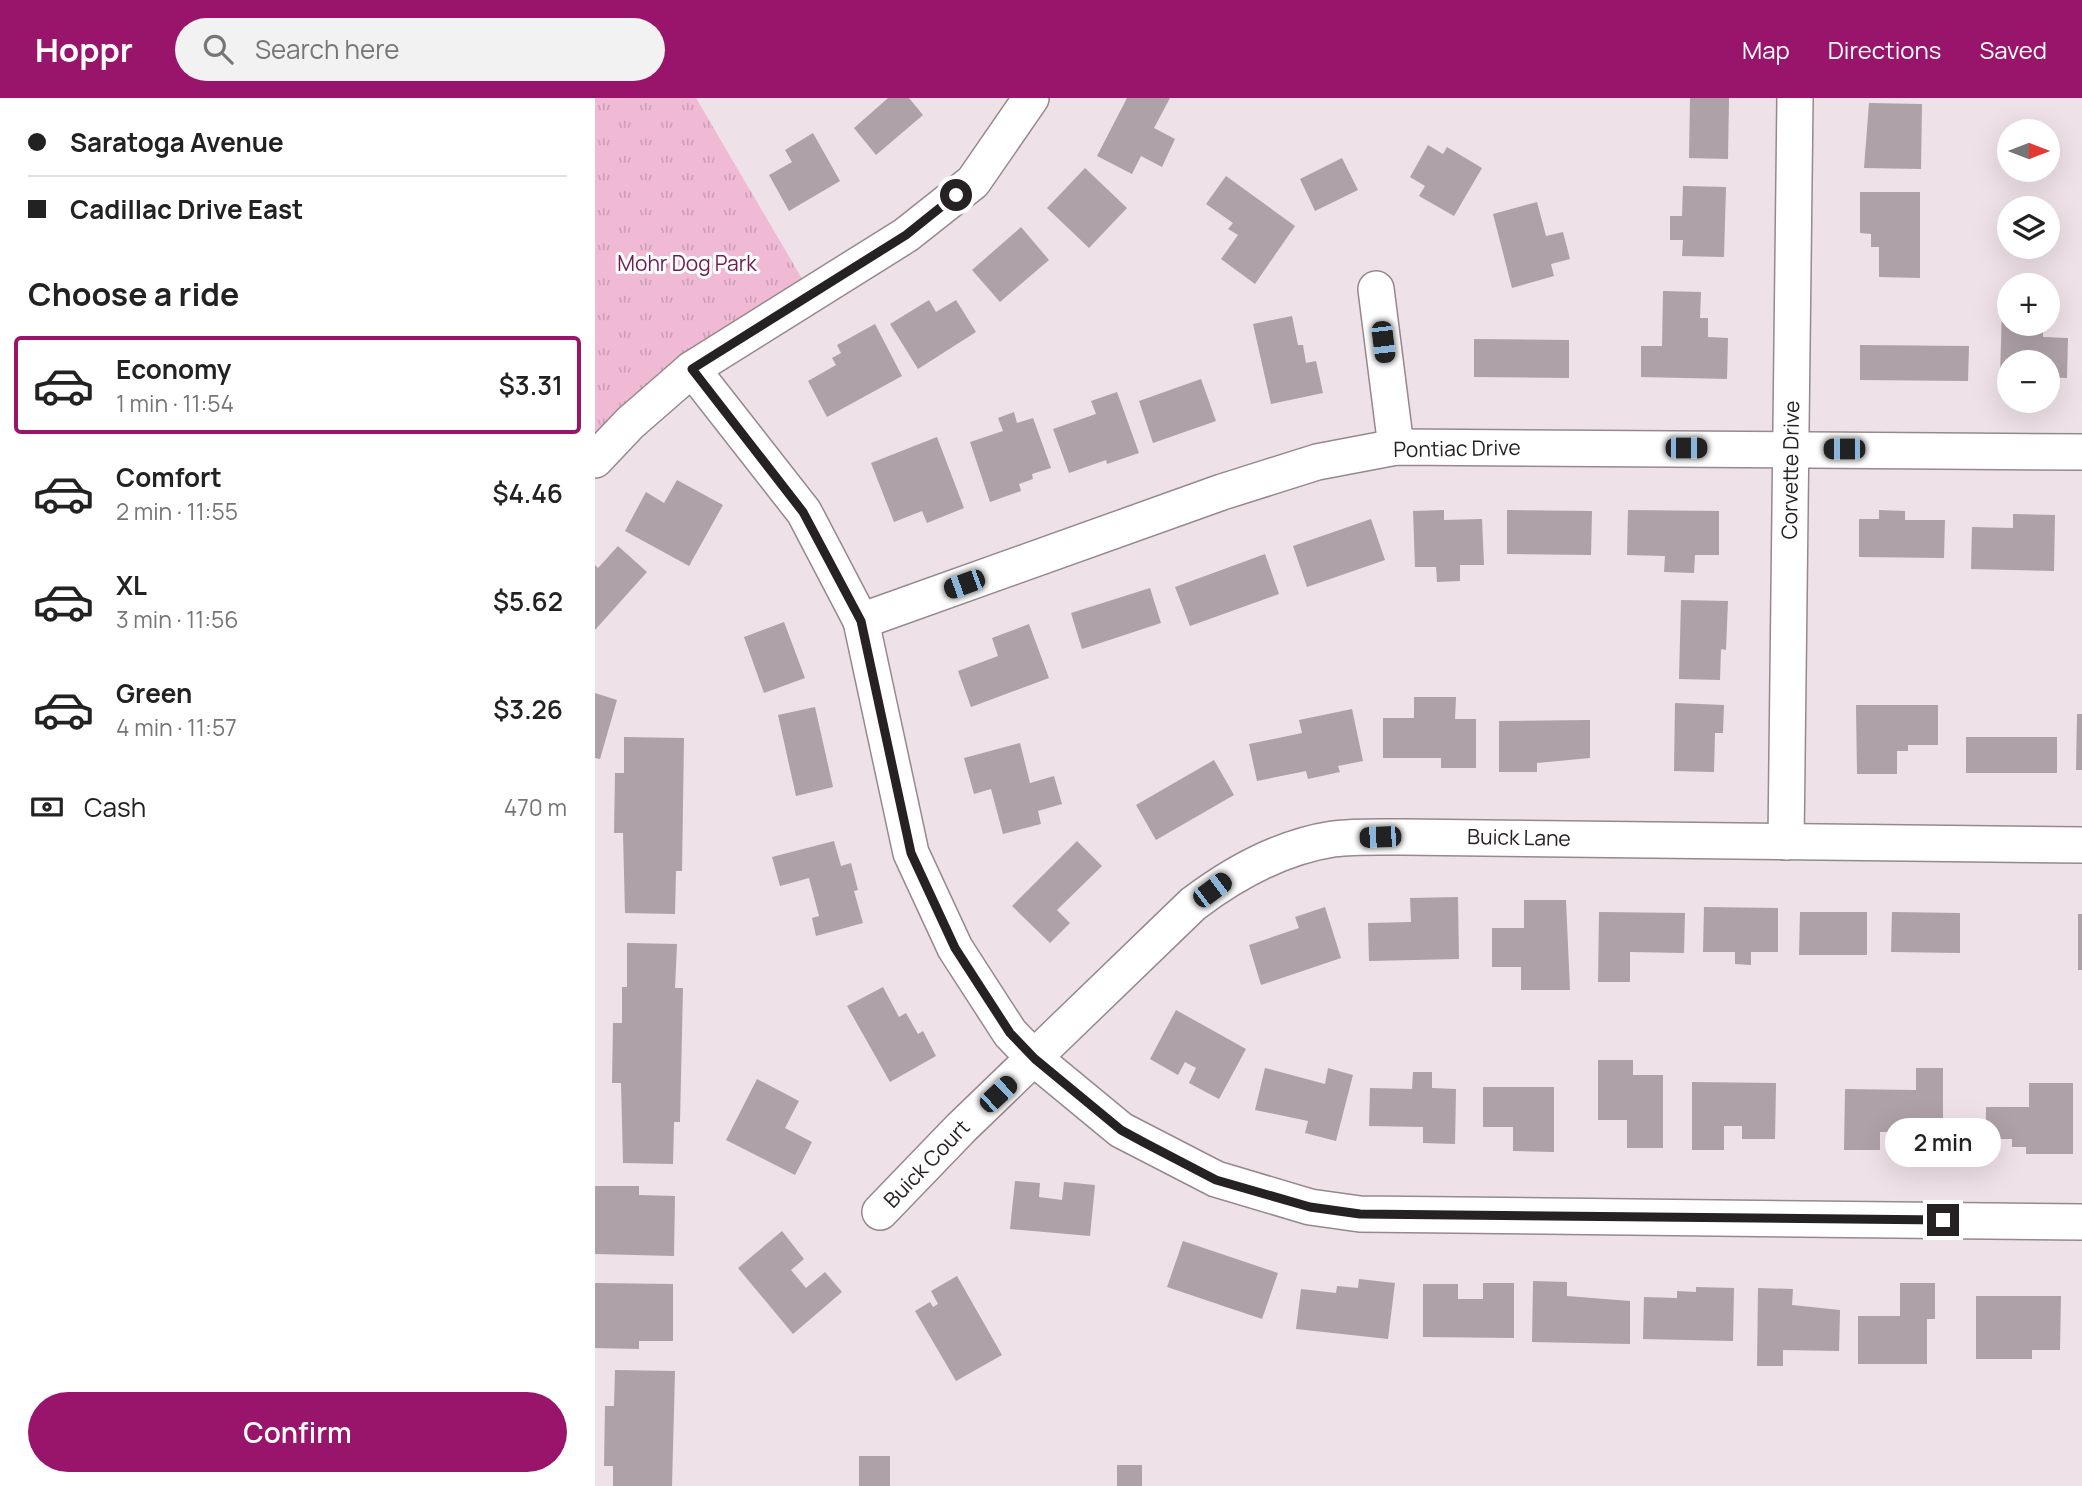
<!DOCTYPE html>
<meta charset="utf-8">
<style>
body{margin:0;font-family:Manrope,sans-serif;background:#f2f2f2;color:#222;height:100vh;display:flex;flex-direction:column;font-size:26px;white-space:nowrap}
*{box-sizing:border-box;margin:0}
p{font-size:23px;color:#767676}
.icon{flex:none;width:38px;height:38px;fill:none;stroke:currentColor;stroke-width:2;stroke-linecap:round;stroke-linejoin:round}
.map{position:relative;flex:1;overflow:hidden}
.details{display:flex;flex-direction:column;background:#fff;width:595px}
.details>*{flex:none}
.hud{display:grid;align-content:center;height:154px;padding:0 28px;background:#fff}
.needle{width:46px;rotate:90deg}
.fabs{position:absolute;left:1402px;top:21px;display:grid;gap:14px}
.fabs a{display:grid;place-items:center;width:63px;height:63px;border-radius:50%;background:#fff;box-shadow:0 7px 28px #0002;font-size:35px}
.end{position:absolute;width:32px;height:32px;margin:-16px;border:9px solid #262123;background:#fff;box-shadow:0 0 0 4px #fff}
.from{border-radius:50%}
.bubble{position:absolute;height:49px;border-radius:24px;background:#fff;box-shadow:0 7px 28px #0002;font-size:23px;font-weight:600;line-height:49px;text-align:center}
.car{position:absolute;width:21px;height:42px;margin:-21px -10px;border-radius:9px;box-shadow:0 0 5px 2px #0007;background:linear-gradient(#222 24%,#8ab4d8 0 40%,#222 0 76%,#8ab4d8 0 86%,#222 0)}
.hud b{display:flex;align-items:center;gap:24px;height:66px;font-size:26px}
.hud b+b{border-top:2px solid #e0e0e0}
.hud i{width:18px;height:18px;background:#222}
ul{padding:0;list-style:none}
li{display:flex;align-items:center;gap:21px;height:98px;margin:0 14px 10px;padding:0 14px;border:4px solid transparent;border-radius:7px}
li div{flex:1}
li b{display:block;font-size:26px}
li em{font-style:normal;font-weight:600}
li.selected{border-color:#98156b}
li>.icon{width:63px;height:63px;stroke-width:1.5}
h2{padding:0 28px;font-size:32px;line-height:84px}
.pay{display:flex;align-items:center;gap:18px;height:77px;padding:0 28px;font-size:26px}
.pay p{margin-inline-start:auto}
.action{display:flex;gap:14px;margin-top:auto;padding:14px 28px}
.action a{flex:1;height:80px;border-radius:42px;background:#98156b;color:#fff;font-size:28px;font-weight:600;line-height:80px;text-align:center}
header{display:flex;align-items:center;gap:42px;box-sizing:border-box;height:98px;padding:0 35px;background:#98156b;color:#fff}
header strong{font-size:33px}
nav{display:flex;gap:38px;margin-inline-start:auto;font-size:24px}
.search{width:490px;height:63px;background:#f2f2f2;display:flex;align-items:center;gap:18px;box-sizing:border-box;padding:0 24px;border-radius:38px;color:#767676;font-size:26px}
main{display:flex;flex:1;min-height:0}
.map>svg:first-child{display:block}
</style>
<header>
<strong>Hoppr</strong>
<div class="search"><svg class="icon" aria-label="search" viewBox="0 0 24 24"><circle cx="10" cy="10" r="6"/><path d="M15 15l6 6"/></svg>Search here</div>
<nav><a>Map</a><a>Directions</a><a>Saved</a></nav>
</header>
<main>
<section class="details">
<div class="hud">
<b><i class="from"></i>Saratoga Avenue</b>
<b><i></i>Cadillac Drive East</b>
</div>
<h2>Choose a ride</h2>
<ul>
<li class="selected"><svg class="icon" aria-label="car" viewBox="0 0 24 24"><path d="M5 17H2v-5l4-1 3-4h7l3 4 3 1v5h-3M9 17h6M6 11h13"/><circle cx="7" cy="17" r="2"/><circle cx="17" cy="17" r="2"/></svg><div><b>Economy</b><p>1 min · 11:54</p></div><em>$3.31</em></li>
<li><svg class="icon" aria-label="car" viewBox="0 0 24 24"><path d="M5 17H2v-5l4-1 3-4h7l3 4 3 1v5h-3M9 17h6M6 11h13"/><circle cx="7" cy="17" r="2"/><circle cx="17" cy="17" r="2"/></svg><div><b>Comfort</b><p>2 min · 11:55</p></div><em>$4.46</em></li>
<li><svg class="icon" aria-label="car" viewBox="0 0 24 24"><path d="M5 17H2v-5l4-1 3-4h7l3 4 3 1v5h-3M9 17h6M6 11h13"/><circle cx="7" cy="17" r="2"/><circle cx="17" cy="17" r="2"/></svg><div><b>XL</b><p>3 min · 11:56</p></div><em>$5.62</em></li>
<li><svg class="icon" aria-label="car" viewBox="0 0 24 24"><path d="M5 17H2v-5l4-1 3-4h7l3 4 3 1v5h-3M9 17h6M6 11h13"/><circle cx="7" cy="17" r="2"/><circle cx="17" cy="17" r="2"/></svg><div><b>Green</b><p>4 min · 11:57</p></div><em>$3.26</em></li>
</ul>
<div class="pay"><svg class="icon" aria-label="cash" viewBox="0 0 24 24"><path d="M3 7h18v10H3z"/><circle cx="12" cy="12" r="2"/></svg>Cash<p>470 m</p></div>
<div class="action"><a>Confirm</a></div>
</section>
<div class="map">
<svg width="1487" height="1388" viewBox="0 0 1487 1388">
<defs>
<pattern id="grass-tufts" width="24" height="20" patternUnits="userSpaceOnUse" patternTransform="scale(1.75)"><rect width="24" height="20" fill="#f0bad5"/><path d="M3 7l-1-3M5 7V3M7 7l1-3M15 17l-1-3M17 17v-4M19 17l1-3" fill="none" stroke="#cea0b7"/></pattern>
</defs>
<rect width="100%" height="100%" fill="#eee1e7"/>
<!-- grass -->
<path fill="url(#grass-tufts)" d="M0,0H101L216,196L0,362Z"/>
<!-- building -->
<g fill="#aea1a7">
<path d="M293,0H314L328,17L281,57L259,30Z"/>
<path d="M532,0H575L559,30L580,41L567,69L546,58L537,76L502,58Z"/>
<path d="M1095,0H1134L1133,61L1094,60Z"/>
<path d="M1274,5L1327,6L1326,71L1269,70Z"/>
<path d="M218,35L245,83L194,113L174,77L197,64L190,52Z"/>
<path d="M833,47L848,56L852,49L887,70L859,118L824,98L830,88L815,79Z"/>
<path d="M747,60L763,92L720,113L705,81Z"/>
<path d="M490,70L532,110L494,150L452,110Z"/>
<path d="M631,78L700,128L660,186L626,161L643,137L633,131L638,125L611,106Z"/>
<path d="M1088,88L1131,89L1129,159L1087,158L1088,142H1075V118H1087Z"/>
<path d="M1265,94H1325V180L1284,179V149H1276V136L1265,135Z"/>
<path d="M942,104L951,138L968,134L975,161L956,166L959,178L917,190L898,116Z"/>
<path d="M426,129L454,162L405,204L377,172Z"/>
<path d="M1068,193L1106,194L1105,220H1113V239L1133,240L1132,281L1046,279V248H1067Z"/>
<path d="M334,202L341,214L361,202L381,234L323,271L295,226Z"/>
<path d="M1407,211H1414V226H1448V239L1473,240L1472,280L1452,279V264H1414V278H1405Z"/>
<path d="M697,218L703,247H708L711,265L721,263L728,295L676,306L658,226Z"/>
<path d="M280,226L307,278L232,319L213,283L241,267L237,260L246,255L242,247Z"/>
<path d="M879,241L974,242V280L879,279Z"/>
<path d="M1265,247L1374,248L1373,283L1265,282Z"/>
<path d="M606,281L621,323L558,345L544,303Z"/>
<path d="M522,294L544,355L512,366L511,362L474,375L458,331L501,316L496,303Z"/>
<path d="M419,314L422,325L438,320L456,370L437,376L438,381L424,386L426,393L395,404L375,344L408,333L403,320Z"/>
<path d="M342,339L369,410L332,425L327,413L299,424L276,365Z"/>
<path d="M82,382L128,407L94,468L30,433L51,394L69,405Z"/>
<path d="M849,412V422L887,421L889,467H865V483L842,484L841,469H820L818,413Z"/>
<path d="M912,412L997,413L996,457L912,456Z"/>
<path d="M1033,412L1124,413V457H1100L1099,475L1069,474L1070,458L1032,457Z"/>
<path d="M1284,412L1310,413V422H1350L1349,460L1264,459V421H1284Z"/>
<path d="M1418,416L1460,417L1459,473L1376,471L1377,429L1418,430Z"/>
<path d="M776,421L790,462L712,489L698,448Z"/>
<path d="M23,448L52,474L0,532V467L3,470Z"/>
<path d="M670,456L684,496L595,528L580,489Z"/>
<path d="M555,490L566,525L487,551L476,515Z"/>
<path d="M1086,502L1133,503L1131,552L1126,551L1125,582L1084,581Z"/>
<path d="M189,524L210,580L169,595L149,539Z"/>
<path d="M434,526L454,580L376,609L363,573L403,558L397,540Z"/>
<path d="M0,595L22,602L5,661L0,660Z"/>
<path d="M819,599H861L860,621H881V670H846V660H788V620H819Z"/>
<path d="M1080,605L1129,607L1128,635H1120L1119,674L1079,673Z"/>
<path d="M1261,607H1343V647H1313V653H1302V676H1262Z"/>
<path d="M220,609L238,689L201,698L183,617Z"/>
<path d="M757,611L768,663L743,668L745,674L713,681L711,673L662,683L654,646L707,635L704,622Z"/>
<path d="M1482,616H1487V672H1481Z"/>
<path d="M995,622V660L942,665V674H904V623Z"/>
<path d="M29,639L89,640L87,773H81L80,816L30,815L28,735H19L20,675H29Z"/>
<rect x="1371" y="639" width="91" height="36"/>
<path d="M425,645L435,685L459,678L467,706L443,713L446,726L408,736L396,691L379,696L369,660Z"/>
<path d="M619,662L639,697L561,742L541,707Z"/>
<path d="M239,743L246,768L256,765L263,792L259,793L268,825L221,838L217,820L224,818L214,780L185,788L177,759Z"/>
<path d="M482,743L507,768L462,812L475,825L455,845L417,808Z"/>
<path d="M863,799L864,861L774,863L773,825L816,824L815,800Z"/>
<path d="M929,802H971L975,892H926V869H897V830H929Z"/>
<path d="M730,809L746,860L666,887L654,847L704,830L700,819Z"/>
<path d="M1109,809L1183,810V854H1156V867L1140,866V854H1108Z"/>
<path d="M1004,814L1090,815L1089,855L1035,854V884H1003Z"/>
<path d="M1205,814H1272V857H1204Z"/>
<path d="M1297,814L1365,815V855L1296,854Z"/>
<rect x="1483" y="816" width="4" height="56"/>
<path d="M32,845L82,846L80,890H88L85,1024H79L78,1066L28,1065L26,985H17L18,925H27V889H32Z"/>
<path d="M288,889L304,919L311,915L323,936L328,933L341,958L295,984L252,908Z"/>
<path d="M581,912L651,951L624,1001L594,985L601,970L590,964L583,977L555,961Z"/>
<path d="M1003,962H1038V977H1068V1050H1032V1022H1003Z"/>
<path d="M670,970L730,986L733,970L758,977L741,1043L710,1035L713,1023L660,1012Z"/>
<path d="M1321,970H1348V1047H1310V1034H1285V1052H1249L1250,991L1321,992Z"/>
<path d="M818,974H837V990L861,991L860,1046L828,1045V1029L774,1028L775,990L817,991Z"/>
<path d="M162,981L204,1003L190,1030L217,1044L200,1077L131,1042Z"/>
<path d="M1097,984L1181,985L1180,1041H1147V1028H1129V1052H1097Z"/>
<path d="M1434,985H1478V1056H1431V1049H1417V1041H1391V1009H1434Z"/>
<path d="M888,989H959V1054L918,1053V1029H888Z"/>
<path d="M420,1083L445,1085L444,1099L467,1102L469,1084L500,1087L495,1138L415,1131Z"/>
<path d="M0,1088H44V1097L80,1098L79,1158L0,1156Z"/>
<path d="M187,1133L209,1161L196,1172L211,1190L230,1174L247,1194L198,1236L143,1170Z"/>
<path d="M588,1143L683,1175L667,1221L572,1189Z"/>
<path d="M362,1178L407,1257L361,1283L320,1213L335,1204L338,1209L343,1206L336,1193Z"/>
<path d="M764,1181L800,1185L793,1241L701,1231L706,1191L741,1195L742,1188L763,1190Z"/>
<path d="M938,1183L972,1184V1198L1035,1203V1246L937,1244Z"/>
<path d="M0,1185L78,1186V1243H44V1251L0,1250Z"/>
<path d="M888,1185H919V1240L828,1239V1186H863V1201H888Z"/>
<path d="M1305,1185H1340V1221H1332V1266H1263V1218H1305Z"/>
<path d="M1101,1189L1139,1190L1138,1243L1048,1241L1049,1199L1082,1200V1193L1101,1194Z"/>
<path d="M1163,1190L1198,1191L1197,1207L1245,1212L1244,1253L1188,1252V1268H1162Z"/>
<path d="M1381,1198H1466L1465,1252H1437V1261H1381Z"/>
<path d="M20,1272L80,1273L77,1388H18V1368H9L10,1308H19Z"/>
<rect x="264" y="1358" width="31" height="30"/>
<rect x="522" y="1367" width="25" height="21"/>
</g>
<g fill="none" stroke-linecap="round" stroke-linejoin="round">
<defs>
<g id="minor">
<path d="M781,191L801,349"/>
<path d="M97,271L209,414L266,523L316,755L360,850L415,935L440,961L526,1032L621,1081L715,1109L765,1116L1487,1124"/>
<path d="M0,362L35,325L97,271L311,137L378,84L436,0"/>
<path d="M266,523L627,394L722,364L801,349L1487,354"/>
<path d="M1191,744L1200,0"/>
<path d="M285,1114L366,1030L598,806C639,775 686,749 738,741C761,738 785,739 808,739L1487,747"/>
</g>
</defs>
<!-- minor casing -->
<use href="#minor" stroke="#95898e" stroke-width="38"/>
<!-- minor -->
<use href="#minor" stroke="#fff" stroke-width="35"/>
</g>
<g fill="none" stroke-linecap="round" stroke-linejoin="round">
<!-- route -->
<path stroke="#262123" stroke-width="9" d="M361,97L311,137L97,271L208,414L266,523L316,755L360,850L415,935L440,961L526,1032L550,1045L621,1082L715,1109L765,1116L1348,1122"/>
</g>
<g text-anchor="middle" stroke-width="6" stroke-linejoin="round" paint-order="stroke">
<!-- park labels -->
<g font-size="21" fill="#711c50" stroke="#fff">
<text x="92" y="173">Mohr Dog Park</text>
</g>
<!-- street labels -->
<g font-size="21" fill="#262123" stroke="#fff">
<text transform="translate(862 351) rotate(-1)" y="7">Pontiac Drive</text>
<text transform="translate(1196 372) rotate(-89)" y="7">Corvette Drive</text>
<text transform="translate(924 740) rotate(1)" y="7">Buick Lane</text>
<text transform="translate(332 1066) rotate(-46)" y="7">Buick Court</text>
</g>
</g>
</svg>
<div class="fabs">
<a><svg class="needle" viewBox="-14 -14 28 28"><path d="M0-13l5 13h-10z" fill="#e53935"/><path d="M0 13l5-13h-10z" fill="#767676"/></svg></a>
<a><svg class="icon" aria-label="layers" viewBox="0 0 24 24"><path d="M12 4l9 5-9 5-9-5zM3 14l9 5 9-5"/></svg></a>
<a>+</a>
<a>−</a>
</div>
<i class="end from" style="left:361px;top:97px"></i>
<i class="end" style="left:1348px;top:1122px"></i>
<div class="bubble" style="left:1290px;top:1020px;width:116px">2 min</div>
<i class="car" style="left:788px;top:244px;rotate:173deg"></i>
<i class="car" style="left:1091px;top:350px;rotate:90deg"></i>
<i class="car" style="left:1249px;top:351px;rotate:270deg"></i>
<i class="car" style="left:369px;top:486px;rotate:250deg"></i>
<i class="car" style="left:785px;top:739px;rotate:268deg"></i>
<i class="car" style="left:617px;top:792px;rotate:53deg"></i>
<i class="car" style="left:403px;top:996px;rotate:47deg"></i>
</div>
</main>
